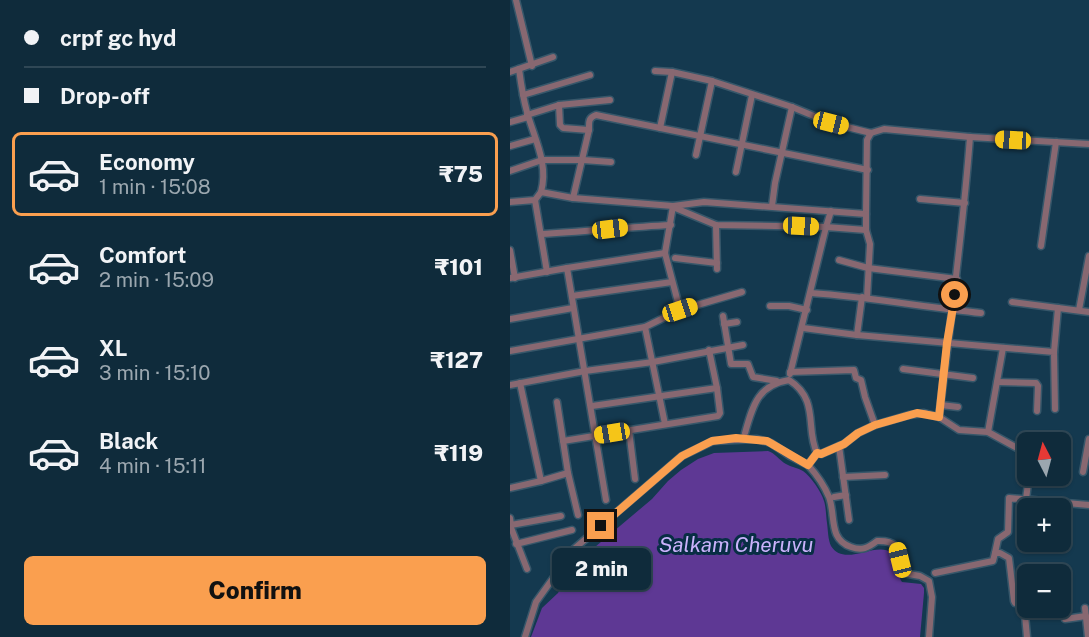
<!DOCTYPE html>
<meta charset="utf-8">
<style>
body{margin:0;font-family:"Public Sans",sans-serif;background:#183342;color:#f1f3f6;height:100vh;display:flex;flex-direction:column;font-size:22px;white-space:nowrap}
*{box-sizing:border-box;margin:0}
p{font-size:20px;color:#9ba7af}
.icon{flex:none;width:33px;height:33px;fill:none;stroke:currentColor;stroke-width:2;stroke-linecap:round;stroke-linejoin:round}
.map{position:relative;flex:1;overflow:hidden}
.sheet{display:flex;flex-direction:column;background:#0f2b3b;width:510px}
.sheet>*{flex:none}
.guide{display:grid;align-content:center;height:132px;padding:0 24px;background:#0f2b3b}
.needle{width:39px;rotate:354deg}
.tools{position:absolute;left:507px;top:432px;display:grid;gap:12px}
.tools a{display:grid;place-items:center;width:54px;height:54px;border-radius:9px;background:#0f2b3b;box-shadow:0 2px 4px #0004,0 0 0 2px #2f4755;font-size:30px}
.end{position:absolute;width:27px;height:27px;margin:-14px;border:8px solid #fa9f4f;background:#111;box-shadow:0 0 0 3px #111}
.from{border-radius:50%}
.bubble{position:absolute;height:42px;border-radius:9px;background:#0f2b3b;box-shadow:0 2px 4px #0004,0 0 0 2px #2f4755;font-size:20px;font-weight:800;line-height:42px;text-align:center}
.car{position:absolute;width:18px;height:36px;margin:-18px -9px;border-radius:8px;box-shadow:0 0 4px 2px #0007;background:linear-gradient(#f5c518 24%,#345 0 40%,#f5c518 0 76%,#345 0 86%,#f5c518 0)}
.guide b{display:flex;align-items:center;gap:21px;height:57px;font-size:22px}
.guide b+b{border-top:2px solid #2f4755}
.guide i{width:15px;height:15px;background:#f1f3f6}
ul{padding:0;list-style:none}
li{display:flex;align-items:center;gap:18px;height:84px;margin:0 12px 9px;padding:0 12px;border:3px solid transparent;border-radius:9px}
li div{flex:1}
li b{display:block;font-size:22px}
li em{font-style:normal;font-weight:800}
li.active{border-color:#fa9f4f}
li>.icon{width:54px;height:54px;stroke-width:1.5}
.primary-button{display:flex;gap:12px;margin-top:auto;padding:12px 24px}
.primary-button a{flex:1;height:69px;border-radius:9px;background:#fa9f4f;color:#111;font-size:24px;font-weight:800;line-height:69px;text-align:center}
main{display:flex;flex:1;min-height:0}
.map>svg:first-child{display:block}
</style>
<main>
<section class="sheet">
<div class="guide">
<b><i class="from"></i>crpf gc hyd</b>
<b><i></i>Drop-off</b>
</div>
<ul>
<li class="active"><svg class="icon" aria-label="car" viewBox="0 0 24 24"><path d="M5 17H2v-5l4-1 3-4h7l3 4 3 1v5h-3M9 17h6M6 11h13"/><circle cx="7" cy="17" r="2"/><circle cx="17" cy="17" r="2"/></svg><div><b>Economy</b><p>1 min · 15:08</p></div><em>₹75</em></li>
<li><svg class="icon" aria-label="car" viewBox="0 0 24 24"><path d="M5 17H2v-5l4-1 3-4h7l3 4 3 1v5h-3M9 17h6M6 11h13"/><circle cx="7" cy="17" r="2"/><circle cx="17" cy="17" r="2"/></svg><div><b>Comfort</b><p>2 min · 15:09</p></div><em>₹101</em></li>
<li><svg class="icon" aria-label="car" viewBox="0 0 24 24"><path d="M5 17H2v-5l4-1 3-4h7l3 4 3 1v5h-3M9 17h6M6 11h13"/><circle cx="7" cy="17" r="2"/><circle cx="17" cy="17" r="2"/></svg><div><b>XL</b><p>3 min · 15:10</p></div><em>₹127</em></li>
<li><svg class="icon" aria-label="car" viewBox="0 0 24 24"><path d="M5 17H2v-5l4-1 3-4h7l3 4 3 1v5h-3M9 17h6M6 11h13"/><circle cx="7" cy="17" r="2"/><circle cx="17" cy="17" r="2"/></svg><div><b>Black</b><p>4 min · 15:11</p></div><em>₹119</em></li>
</ul>
<div class="primary-button"><a>Confirm</a></div>
</section>
<div class="map">
<svg width="579" height="637" viewBox="0 0 579 637">
<rect width="100%" height="100%" fill="#14394f"/>
<!-- water -->
<path fill="#5e3894" d="M258,451C265,453 269,460 276,464C281,467 288,468 293,471C301,477 311,491 314,501C316,507 316,516 317,523C318,530 318,540 321,546C335,568 366,540 382,553C390,559 386,573 392,582L411,584L414,588V593L410,637H21L32,608L48,593L66,563L142,499L158,481L171,470L188,459L204,453Z"/>
<g fill="none" stroke-linecap="round" stroke-linejoin="round">
<defs>
<g id="minor">
<path d="M6,0L22,66"/>
<path d="M9,69C11,84 13,98 17,112C24,138 39,164 31,192"/>
<path d="M145,71L162,72L202,81L282,107L321,123L361,133L374,129L460,137C453,231 440,324 429,417"/>
<path d="M0,72L43,57"/>
<path d="M13,95L80,75"/>
<path d="M49,105L100,100"/>
<path d="M17,115L49,105L50,125L53,128L79,130L63,198"/>
<path d="M0,122L18,117"/>
<path d="M150,128L162,72"/>
<path d="M79,130C79,122 78,118 86,115L358,170"/>
<path d="M460,137L579,144"/>
<path d="M0,146L25,139"/>
<path d="M186,155L202,81"/>
<path d="M0,171L32,160H73L101,162"/>
<path d="M226,172L242,95"/>
<path d="M410,199L455,203"/>
<path d="M25,200L37,272"/>
<path d="M0,202L25,200L31,192L63,198L163,206L155,253L170,310"/>
<path d="M163,206L194,202L356,214L357,140L361,133"/>
<path d="M262,206L265,183L282,107"/>
<path d="M163,207L206,225L316,227L321,211"/>
<path d="M206,225L207,269"/>
<path d="M356,230L360,244L357,298"/>
<path d="M31,234C74,232 117,227 161,225"/>
<path d="M531,246L546,142"/>
<path d="M0,250L5,278"/>
<path d="M165,258L207,263"/>
<path d="M329,260L358,268L447,279"/>
<path d="M57,268L155,253"/>
<path d="M0,278L57,268L96,500"/>
<path d="M301,293C358,297 414,307 471,313"/>
<path d="M62,296L162,282"/>
<path d="M502,302L579,312"/>
<path d="M260,306H279L297,310"/>
<path d="M569,310L579,256"/>
<path d="M213,316L221,364H238L243,377L267,381"/>
<path d="M0,319L63,308"/>
<path d="M214,324L227,322"/>
<path d="M135,327L155,424"/>
<path d="M293,328L347,335L544,352L545,409"/>
<path d="M347,335L352,297"/>
<path d="M199,350L207,388"/>
<path d="M0,351L135,327L170,310L232,292"/>
<path d="M544,352L548,308"/>
<path d="M393,369L463,378"/>
<path d="M280,372L344,370L346,378L351,380L355,397L365,425L399,415L414,413L429,417L449,430L478,432L518,454"/>
<path d="M280,374L316,227L356,230V214"/>
<path d="M487,382L526,383L528,386L527,411"/>
<path d="M0,385L75,371L143,362L233,345"/>
<path d="M47,402L58,473L68,515"/>
<path d="M431,405L448,407"/>
<path d="M119,430L125,479"/>
<path d="M478,432L493,348"/>
<path d="M235,433C243,405 248,385 279,380C310,400 295,429 307,453L311,454L334,444L348,433L365,425"/>
<path d="M53,441L208,416L210,413L207,388L82,406"/>
<path d="M329,446L339,520"/>
<path d="M307,453L298,465C307,475 314,485 319,497C326,516 318,539 341,547C352,551 358,548 367,541C395,540 385,556 393,573L410,576L419,581L422,597L419,637"/>
<path d="M573,472L579,439"/>
<path d="M333,477L375,475"/>
<path d="M31,481L58,473"/>
<path d="M0,488L31,481L10,383"/>
<path d="M324,497L336,495"/>
<path d="M516,499L519,476"/>
<path d="M0,518L1,525L51,516"/>
<path d="M0,525L17,569"/>
<path d="M6,544L62,530"/>
<path d="M425,573L483,561L485,553"/>
<path d="M575,608L578,637"/>
<path d="M555,619L576,616"/>
<path d="M15,637L26,602L64,549L172,456L203,441L247,439L261,443L280,456L298,465"/>
<path d="M517,637L514,604L512,602L505,603L504,601L499,558L490,553H485L488,539L498,532L499,498L579,505"/>
</g>
</defs>
<!-- minor casing -->
<use href="#minor" stroke="#37576a" stroke-width="9"/>
<!-- minor -->
<use href="#minor" stroke="#886871" stroke-width="6"/>
</g>
<g fill="none" stroke-linecap="round" stroke-linejoin="round">
<!-- route -->
<path stroke="#fa9f4f" stroke-width="8" d="M91,526L172,456L202,441L226,438L257,441L298,465L307,453L311,454L334,444L348,433L365,425L407,413L429,417L437,343L445,295"/>
</g>
<g text-anchor="middle" stroke-width="6" stroke-linejoin="round" paint-order="stroke">
<!-- water labels -->
<g font-size="21" font-style="italic" fill="#cab2fb" stroke="#082e44">
<text x="226" y="552">Salkam Cheruvu</text>
</g>
</g>
</svg>
<div class="tools">
<a><svg class="needle" viewBox="-14 -14 28 28"><path d="M0-13l5 13h-10z" fill="#e53935"/><path d="M0 13l5-13h-10z" fill="#9ba7af"/></svg></a>
<a>+</a>
<a>−</a>
</div>
<i class="end from" style="left:445px;top:295px"></i>
<i class="end" style="left:91px;top:526px"></i>
<div class="bubble" style="left:42px;top:548px;width:99px">2 min</div>
<i class="car" style="left:321px;top:123px;rotate:104deg"></i>
<i class="car" style="left:503px;top:140px;rotate:273deg"></i>
<i class="car" style="left:291px;top:226px;rotate:93deg"></i>
<i class="car" style="left:100px;top:229px;rotate:83deg"></i>
<i class="car" style="left:170px;top:310px;rotate:72deg"></i>
<i class="car" style="left:102px;top:433px;rotate:261deg"></i>
<i class="car" style="left:390px;top:560px;rotate:346deg"></i>
</div>
</main>
